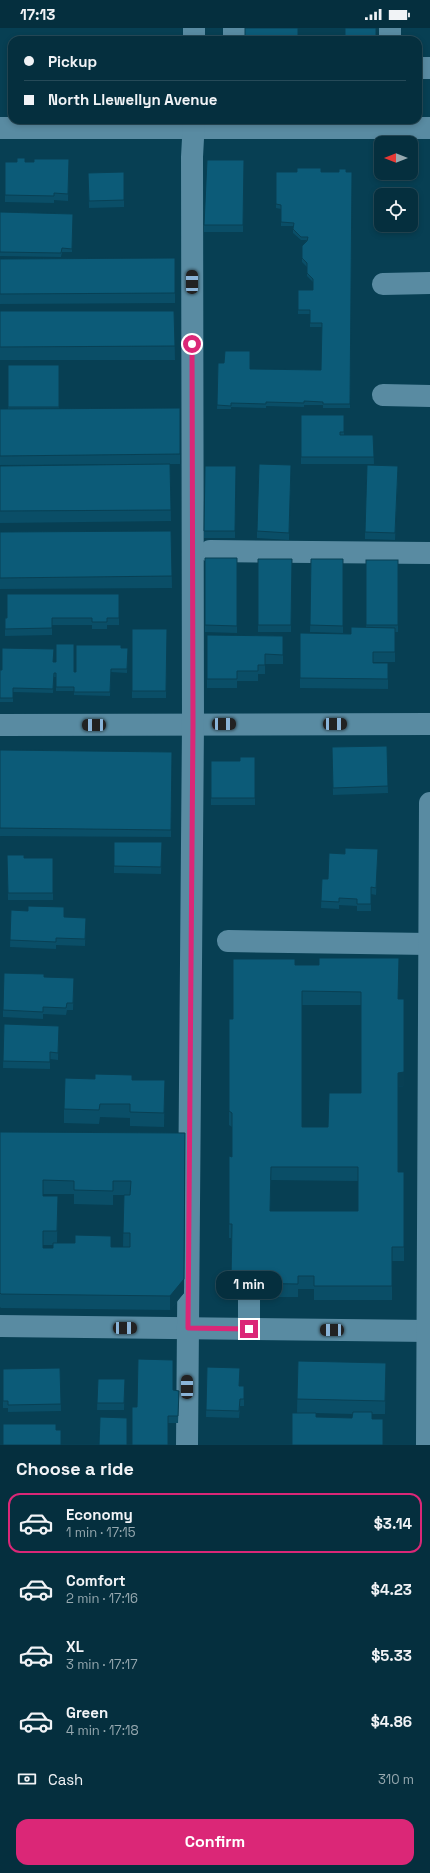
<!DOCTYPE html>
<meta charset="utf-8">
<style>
body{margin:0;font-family:"Space Grotesk",sans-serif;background:#133b49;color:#f1f3f6;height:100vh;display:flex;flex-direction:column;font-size:15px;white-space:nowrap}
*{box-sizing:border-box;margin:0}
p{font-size:13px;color:#97a9b0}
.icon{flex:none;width:22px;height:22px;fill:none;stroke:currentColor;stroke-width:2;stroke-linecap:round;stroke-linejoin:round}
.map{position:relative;height:1417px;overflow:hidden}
.sheet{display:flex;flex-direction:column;background:#052f3e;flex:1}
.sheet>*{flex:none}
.guide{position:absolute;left:8px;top:8px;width:414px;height:88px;border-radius:12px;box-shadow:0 2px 6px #0003,0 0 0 1px #264a58;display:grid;align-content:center;height:88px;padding:0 16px;background:#052f3e}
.needle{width:26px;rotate:270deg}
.controls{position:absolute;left:374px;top:108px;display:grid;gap:8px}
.controls a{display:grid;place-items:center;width:44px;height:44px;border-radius:8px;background:#052f3e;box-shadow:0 2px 6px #0003,0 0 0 1px #264a58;font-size:20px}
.end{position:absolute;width:18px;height:18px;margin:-9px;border:5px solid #db2777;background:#fff;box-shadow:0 0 0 2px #fff}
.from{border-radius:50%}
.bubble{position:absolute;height:28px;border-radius:12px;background:#052f3e;box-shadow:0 2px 6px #0003,0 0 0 1px #264a58;font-size:13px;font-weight:600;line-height:28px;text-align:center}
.car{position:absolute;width:12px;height:24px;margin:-12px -6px;border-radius:5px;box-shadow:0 0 3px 1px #0007;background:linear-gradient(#222 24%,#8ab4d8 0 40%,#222 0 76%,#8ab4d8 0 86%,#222 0)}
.guide b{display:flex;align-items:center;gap:14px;height:38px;font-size:15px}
.guide b+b{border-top:1px solid #264a58}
.guide i{width:10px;height:10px;background:#f1f3f6}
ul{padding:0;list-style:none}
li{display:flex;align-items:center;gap:12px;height:60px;margin:0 8px 6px;padding:0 8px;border:2px solid transparent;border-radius:12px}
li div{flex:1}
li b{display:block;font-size:15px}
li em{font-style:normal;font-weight:600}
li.current{border-color:#db2777}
li>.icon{width:36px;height:36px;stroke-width:1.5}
h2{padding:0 16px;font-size:18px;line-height:48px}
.pay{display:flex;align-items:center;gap:10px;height:44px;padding:0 16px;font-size:15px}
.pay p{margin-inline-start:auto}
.button{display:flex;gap:8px;margin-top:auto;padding:8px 16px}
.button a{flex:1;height:46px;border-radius:12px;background:#db2777;color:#fff;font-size:16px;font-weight:600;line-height:46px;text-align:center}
.status{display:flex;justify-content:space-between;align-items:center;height:28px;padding:0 20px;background:#052f3e;direction:ltr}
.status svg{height:11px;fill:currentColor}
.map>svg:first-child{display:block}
</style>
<div class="status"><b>17:13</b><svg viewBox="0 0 49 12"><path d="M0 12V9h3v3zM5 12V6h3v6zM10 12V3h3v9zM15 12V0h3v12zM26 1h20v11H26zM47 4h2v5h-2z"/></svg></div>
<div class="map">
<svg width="430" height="1417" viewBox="0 0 430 1417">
<rect width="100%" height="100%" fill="#073f53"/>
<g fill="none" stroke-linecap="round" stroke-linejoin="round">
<!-- minor -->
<g stroke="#598ba2" stroke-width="22">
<path d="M234,0V12"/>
<path d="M194,12V0"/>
<path d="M390,12V0"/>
<path d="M418,40H430"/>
<path d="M0,100H430"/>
<path d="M383,256L430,255"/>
<path d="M383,367L430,368"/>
<path d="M210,523L430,525"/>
<path d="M0,697L430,696"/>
<path d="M228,913L429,916"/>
<path d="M249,1263V1301"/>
<path d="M0,1298L430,1303"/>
<path d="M187,1417L193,696L192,129L194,92"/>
<path d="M427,1417L430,775"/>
</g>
</g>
<!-- wall -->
<g fill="#0a4e67" fill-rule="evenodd">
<path d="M298,0V12H245Z"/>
<rect x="345" y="0" width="31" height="12"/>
<path d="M69,131L68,173L54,172V175L5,174V134H34Z"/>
<path d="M244,132L243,204H204V197Z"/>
<path d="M124,144V179L89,180L88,145Z"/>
<path d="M276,144H352L350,380H323V377H304V379L266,378V380L231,379V381H217L218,335L250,341L321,342L322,299H310V286H298V262H313V254L307,248V239L302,234V218L307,212H301L293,205V198H281V181L276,180Z"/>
<path d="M0,184L73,186L72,224H62L61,229L0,228Z"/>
<path d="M175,230V275L0,276V231Z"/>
<path d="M0,283H174L175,332H0Z"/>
<path d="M8,337H59V381L180,380V436L0,437V381H8Z"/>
<path d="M301,387H344V407H373L374,436H301Z"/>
<path d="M170,436L171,493L0,495V438Z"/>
<path d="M291,437L289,512L257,510V503Z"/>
<path d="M205,438H236L235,510H204Z"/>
<path d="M398,446L395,512L365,511V504Z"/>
<path d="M171,503L172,560L0,561V504Z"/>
<path d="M205,530H237V605L205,604Z"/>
<path d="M258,531H292L291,604H258Z"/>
<path d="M311,531H343V605L310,604Z"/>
<path d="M366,532H398V604H395V634H373V635H388V661L300,660V605L351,606L366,600Z"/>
<path d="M119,566V597H107V601H92V597H52V607L5,608V590Z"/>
<path d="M132,601H167L166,670H132Z"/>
<path d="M207,607L283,608V636H265V646H258V653H237V660H207Z"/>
<path d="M121,620H128L127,645L111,644L110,668L74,667V663H56V649H54L53,665L13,664V674H0V642L53,634L74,644H76Z"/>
<path d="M387,718L388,765L333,767L332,719Z"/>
<path d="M0,722L172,724L171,809L0,808Z"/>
<path d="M255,729V777H211V733H240Z"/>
<path d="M114,814H162L161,846L114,845Z"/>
<path d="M378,821L376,867L371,866V883H357V878L339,877V881L321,880L322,851H328L345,826Z"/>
<path d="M7,827L24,830H53V872H8Z"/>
<path d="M11,882L64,889L86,890L85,918L56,917V921L10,919Z"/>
<path d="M295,937L399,971L404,1058L398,1059V1144H404V1233H392V1272H314V1261H298V1269H231V1210H229V1128L232,1129V1099L229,1097V991H233ZM302,977H361V1065L328,1099H302ZM271,1152L358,1153V1183H270Z"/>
<path d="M44,949L74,957L73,982H67L66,987L43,986V991L3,989V982Z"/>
<path d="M4,996L59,998L58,1032L50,1031V1041L3,1040Z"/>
<path d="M132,1052L165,1066L164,1099L130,1098V1090L100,1089L99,1096L64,1095V1081Z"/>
<path d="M0,1104L185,1105L184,1265L170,1282L1,1280L0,1279ZM43,1166H74V1176L113,1177V1167H124L123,1219H111L57,1215L58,1168H43ZM43,1217H53V1220H43Z"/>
<path d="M298,1333L386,1335L385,1386H372V1391L383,1417L297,1385ZM316,1385L352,1386V1390L316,1389Z"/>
<path d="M207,1339L240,1358H244V1378H240L239,1390L206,1389Z"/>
<path d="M60,1340L61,1383L8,1384V1380H3V1341Z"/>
<path d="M98,1351H125L124,1382H97Z"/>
<path d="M173,1362L179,1363L178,1395H168L137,1379Z"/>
</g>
<!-- shaded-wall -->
<g fill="#084054">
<path d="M404,971V1058L398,1059V1045Z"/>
<path d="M165,1052V1066L164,1099V1085Z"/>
<path d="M185,1119L184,1265L170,1282V1268Z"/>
</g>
<!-- building -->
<g fill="#0c5b78" stroke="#084054" fill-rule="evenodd">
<path d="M245,0H298V11H286V12H245Z"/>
<rect x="345" y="0" width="31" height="10"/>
<path d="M17,130H25V134H34V131H69L68,166L54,165V168L5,167V134H17Z"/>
<path d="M207,132H244L243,197H204Z"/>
<path d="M297,140H321V144H339V141H346V144H352L350,376H323V374L304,373V375L266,374V376L231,375V378L217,377L218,335H224L225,323H250V341L321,342L322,295H310V282H298V262H313V251L307,245V235L302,230V218L307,213L308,209H301L293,201L294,195L281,194V177L276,176V144H297Z"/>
<path d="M124,144V172L89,173L88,145Z"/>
<path d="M0,184L73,186L72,221L62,220L61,225L0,224Z"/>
<path d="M175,230V265L0,266V231Z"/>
<path d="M0,283H174L175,318L0,319Z"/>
<rect x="8" y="337" width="51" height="42"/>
<path d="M180,380V426L0,428V381Z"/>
<path d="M301,387H344V404H340V407H373L374,429H301Z"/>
<path d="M170,436L171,482L0,483V438Z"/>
<path d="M259,436L291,437L289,505L257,503Z"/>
<path d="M367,437L398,438L395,505L365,504Z"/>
<path d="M205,438H236L235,503H204Z"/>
<path d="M171,503L172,548L0,550V504Z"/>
<path d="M205,530H237V598L205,597Z"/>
<path d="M258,531H292L291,597H258Z"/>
<path d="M311,531H343V598L310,597Z"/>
<rect x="366" y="532" width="32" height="65"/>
<path d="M7,566H119V590H107V594H92V590H52V600L5,601V590H7Z"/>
<path d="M351,599L395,600V624H373V635H388V651L300,650V605L351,606Z"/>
<path d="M132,601H167L166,663H132Z"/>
<path d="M207,607L283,608V627L265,626V637H258V643H237V651H207Z"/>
<path d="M56,616H74V644H76V617H121V620H128L127,641H111L110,664H74V659H56V645H54L53,661L13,660V670H0V642H2V620L54,621L53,634H56Z"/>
<path d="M387,718L388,758L333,760L332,719Z"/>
<path d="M0,722L172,724L171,802L0,800Z"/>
<path d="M240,729H255V770H211V733H240Z"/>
<path d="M114,814H162L161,839L114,838Z"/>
<path d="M345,820L378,821L376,860L371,859V876H357V871L339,870V874L321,873L322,851H328L329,825L345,826Z"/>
<path d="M7,827H24V830H53V865H8Z"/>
<path d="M28,878L64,879V889L86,890L85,911L56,910V914L10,912L11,882L28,883Z"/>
<path d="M319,930H399L398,971H404V1044L398,1045V1144H404V1219H392V1258H314V1248H298V1256L231,1255L232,1196H229V1128L232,1129V1085L229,1083V991H233V931H295V937H319ZM302,963L361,964V1065H329L328,1099H302ZM271,1139H358V1183H270Z"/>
<path d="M4,945L44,946V949L74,950L73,975H67L66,980L43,979V984L3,982Z"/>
<path d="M4,996L59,998L58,1025L50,1024V1034L3,1033Z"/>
<path d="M95,1046L132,1047V1052H165L164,1085L130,1084V1076H100L99,1082L64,1081L65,1050L95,1051Z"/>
<path d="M0,1104L185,1105L184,1251L170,1268L1,1266L0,1265ZM43,1152L74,1153V1162L113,1163V1153H131L130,1167H124L123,1205H130V1219H111V1208L75,1207V1215H53V1220H43V1203H57L58,1168H43Z"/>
<path d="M138,1331L173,1332V1362L179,1363L178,1388H168V1417H132V1379H137Z"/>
<path d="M298,1333L386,1335L385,1373L297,1371Z"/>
<path d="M207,1339L240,1340L239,1358H244V1371H240L239,1383L206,1382Z"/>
<path d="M60,1340L61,1376L8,1377V1373H3V1341Z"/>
<path d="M98,1351H125L124,1375H97Z"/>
<path d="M353,1384H372V1391H383V1417H292V1385H316V1389L352,1390Z"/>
<path d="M100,1389L127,1390V1417H99Z"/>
<path d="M3,1396H56V1402H61V1417H3Z"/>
</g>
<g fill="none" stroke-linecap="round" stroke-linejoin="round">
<!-- route -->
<path stroke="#db2777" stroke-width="5" d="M192,316L193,696L188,1300L249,1301"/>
</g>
</svg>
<div class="controls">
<a><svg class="needle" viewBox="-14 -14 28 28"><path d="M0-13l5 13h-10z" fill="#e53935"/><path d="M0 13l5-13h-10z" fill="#97a9b0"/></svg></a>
<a><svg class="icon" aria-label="locate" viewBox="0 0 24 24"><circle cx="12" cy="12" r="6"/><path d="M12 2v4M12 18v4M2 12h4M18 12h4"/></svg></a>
</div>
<i class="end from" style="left:192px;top:316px"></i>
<i class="end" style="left:249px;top:1301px"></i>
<div class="bubble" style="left:216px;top:1243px;width:66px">1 min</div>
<i class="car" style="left:192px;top:254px;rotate:0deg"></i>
<i class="car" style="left:224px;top:696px;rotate:90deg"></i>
<i class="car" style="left:335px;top:696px;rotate:90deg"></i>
<i class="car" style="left:94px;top:697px;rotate:270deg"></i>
<i class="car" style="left:125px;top:1300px;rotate:90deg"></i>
<i class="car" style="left:332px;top:1302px;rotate:271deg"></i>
<i class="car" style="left:187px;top:1359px;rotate:0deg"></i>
<div class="guide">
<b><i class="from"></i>Pickup</b>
<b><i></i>North Llewellyn Avenue</b>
</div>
</div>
<section class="sheet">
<h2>Choose a ride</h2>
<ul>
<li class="current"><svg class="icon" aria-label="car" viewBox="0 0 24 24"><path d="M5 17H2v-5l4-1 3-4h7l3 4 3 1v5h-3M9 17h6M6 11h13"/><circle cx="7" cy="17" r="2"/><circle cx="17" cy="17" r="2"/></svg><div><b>Economy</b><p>1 min · 17:15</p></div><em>$3.14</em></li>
<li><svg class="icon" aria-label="car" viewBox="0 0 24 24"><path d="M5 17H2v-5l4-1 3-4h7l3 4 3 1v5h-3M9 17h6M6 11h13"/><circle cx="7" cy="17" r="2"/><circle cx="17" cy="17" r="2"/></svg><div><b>Comfort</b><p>2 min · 17:16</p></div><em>$4.23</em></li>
<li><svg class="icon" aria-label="car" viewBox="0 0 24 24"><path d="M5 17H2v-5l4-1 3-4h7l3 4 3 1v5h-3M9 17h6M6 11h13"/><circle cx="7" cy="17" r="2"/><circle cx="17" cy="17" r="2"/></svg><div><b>XL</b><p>3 min · 17:17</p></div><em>$5.33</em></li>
<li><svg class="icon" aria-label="car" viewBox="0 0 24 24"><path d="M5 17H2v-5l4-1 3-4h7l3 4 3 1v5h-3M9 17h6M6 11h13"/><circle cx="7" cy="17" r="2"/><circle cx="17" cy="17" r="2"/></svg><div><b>Green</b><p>4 min · 17:18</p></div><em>$4.86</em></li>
</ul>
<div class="pay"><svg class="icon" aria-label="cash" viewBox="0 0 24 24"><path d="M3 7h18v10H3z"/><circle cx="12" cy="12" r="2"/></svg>Cash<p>310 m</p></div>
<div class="button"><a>Confirm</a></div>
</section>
